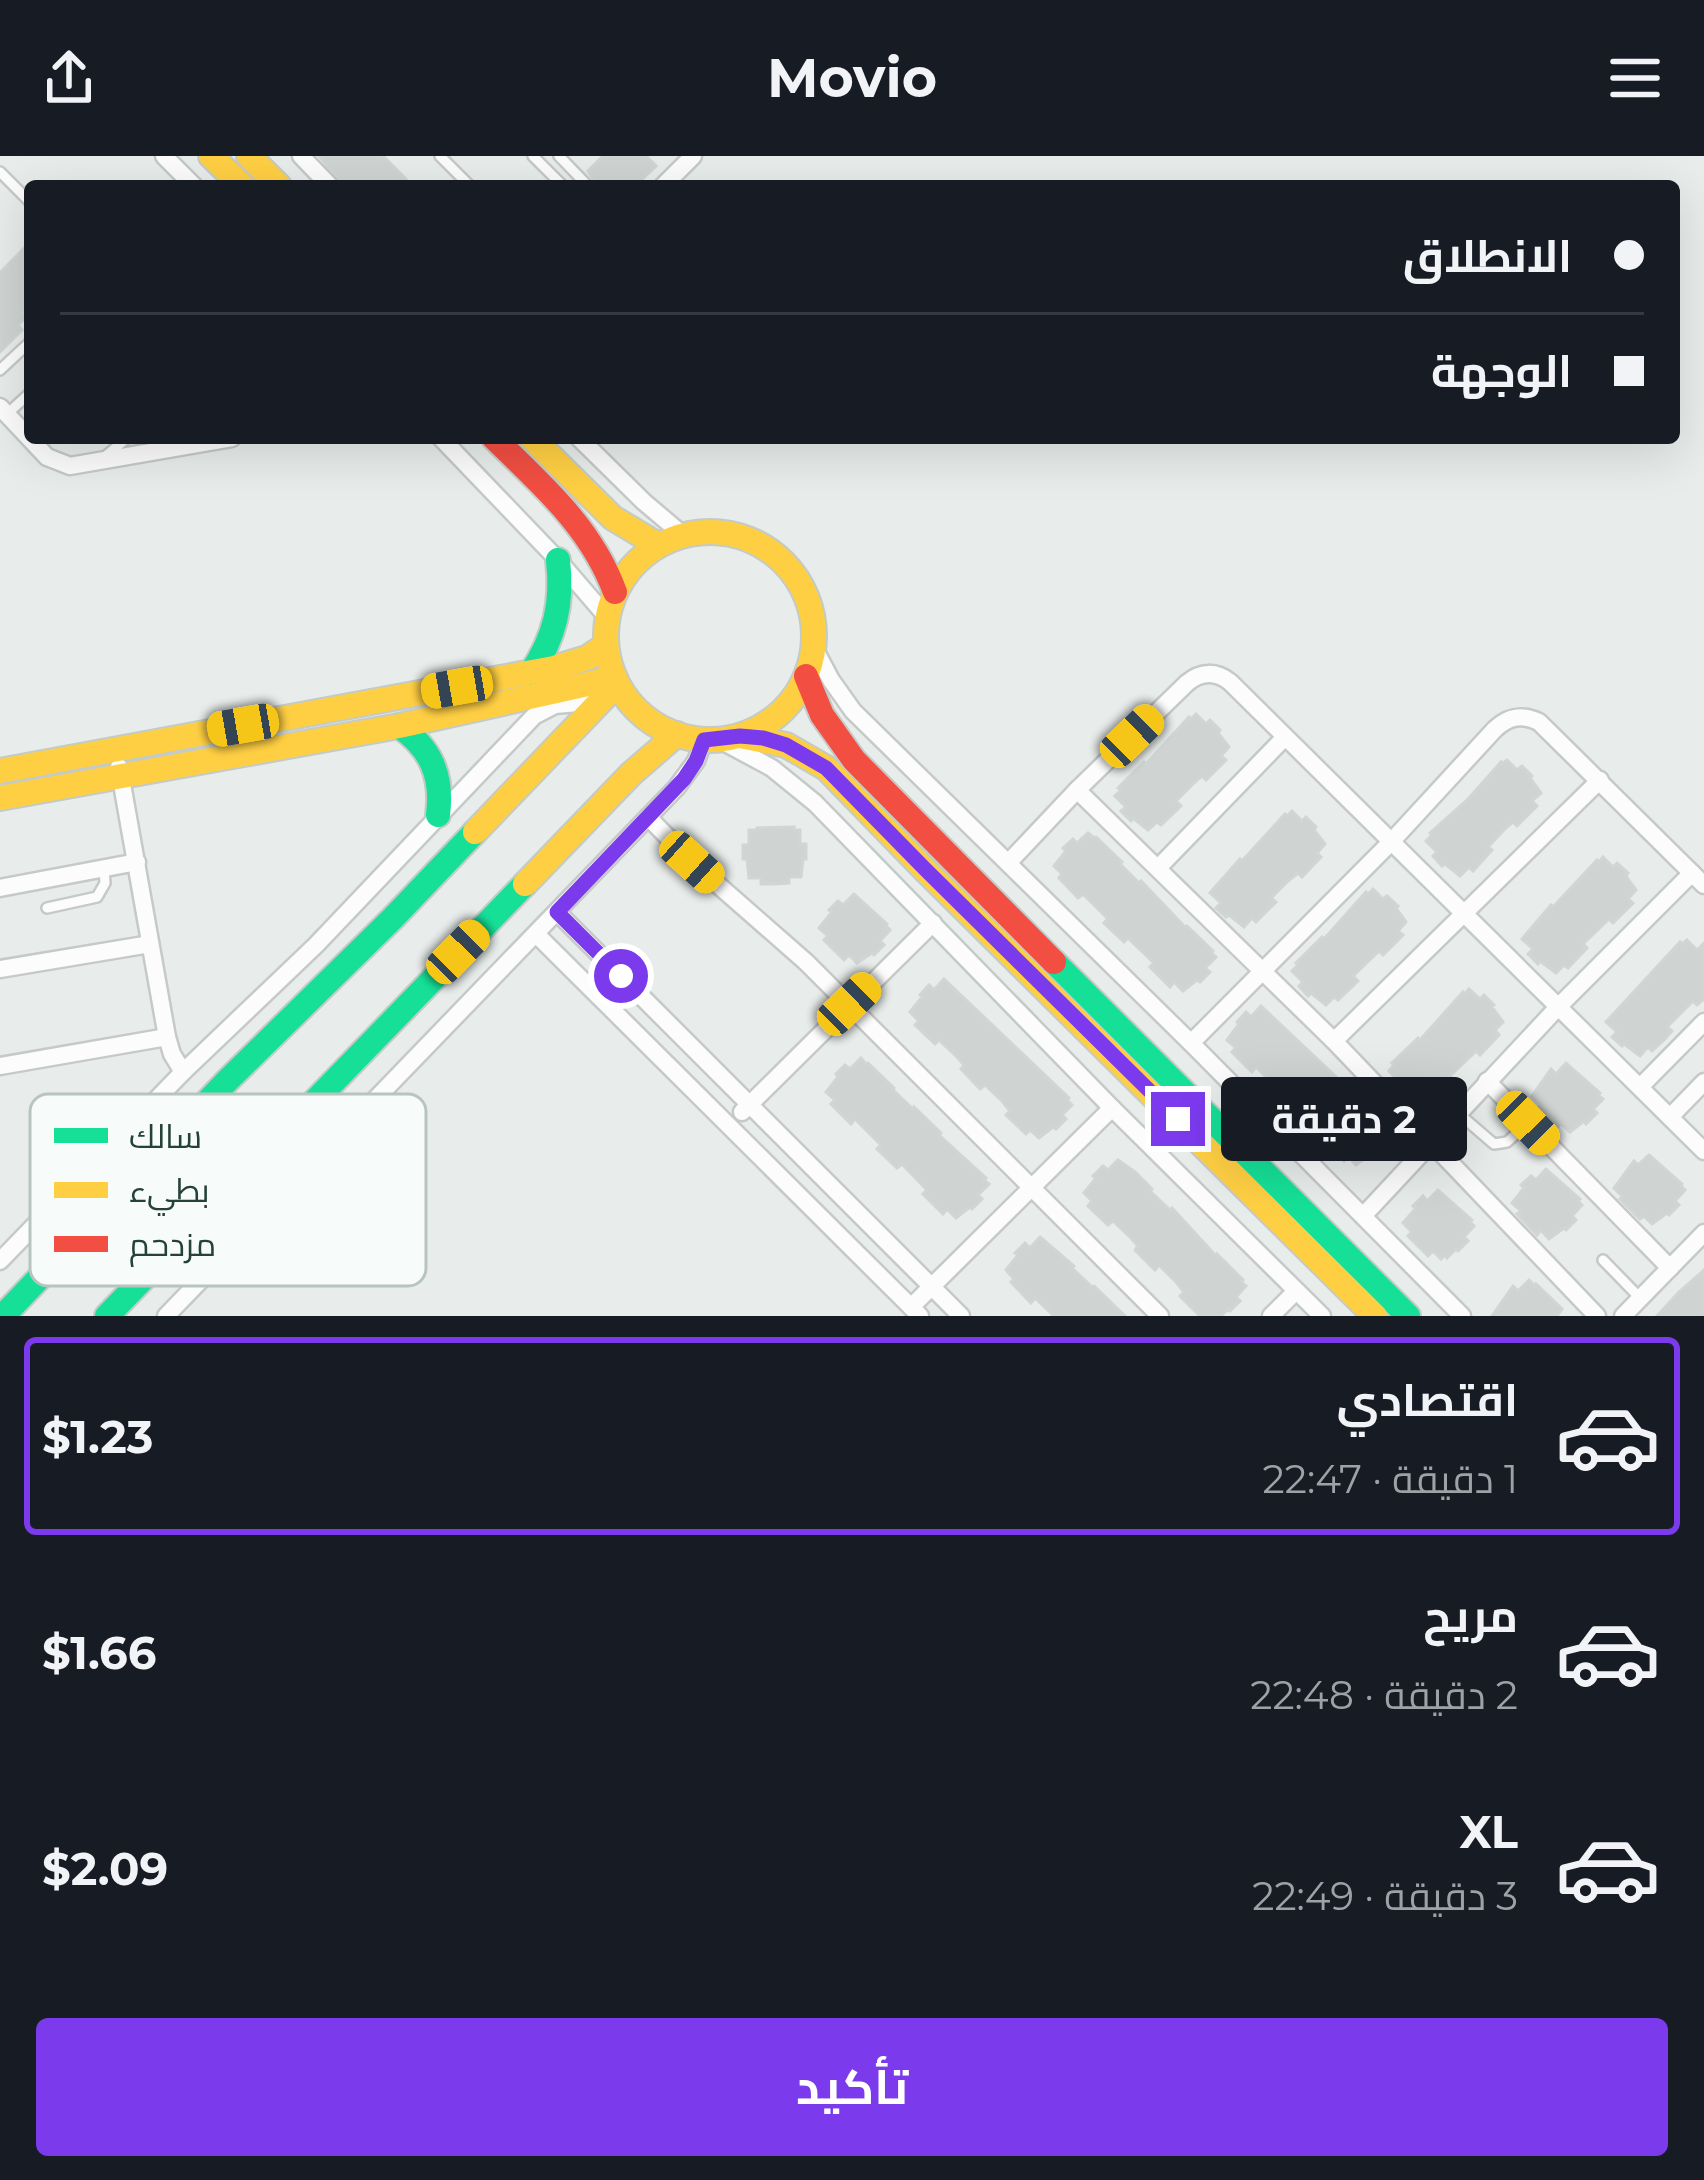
<!DOCTYPE html>
<html lang="ar">
<meta charset="utf-8">
<style>
body{margin:0;font-family:Montserrat,Cairo,sans-serif;background:#242831;color:#f1f3f6;direction:rtl;height:100vh;display:flex;flex-direction:column;font-size:45px;white-space:nowrap}
*{box-sizing:border-box;margin:0}
p{font-size:39px;color:#9ea1a6}
.icon{flex:none;width:66px;height:66px;fill:none;stroke:currentColor;stroke-width:2;stroke-linecap:round;stroke-linejoin:round}
.map{position:relative;height:1160px;overflow:hidden;direction:ltr}
.drawer{display:flex;flex-direction:column;background:#171b24;flex:1}
.drawer>*{flex:none}
.banner{position:absolute;left:24px;top:24px;width:1656px;height:264px;border-radius:12px;box-shadow:0 12px 48px #0002;direction:rtl;display:grid;align-content:center;height:264px;padding:0 36px;background:#171b24}
.end{position:absolute;width:54px;height:54px;margin:-27px;border:15px solid #7c3aed;background:#fff;box-shadow:0 0 0 6px #fff}
.from{border-radius:50%}
.bubble{position:absolute;height:84px;border-radius:12px;background:#171b24;box-shadow:0 12px 48px #0002;font-size:39px;font-weight:700;line-height:84px;text-align:center;direction:rtl}
.car{position:absolute;width:36px;height:72px;margin:-36px -18px;border-radius:15px;box-shadow:0 0 9px 3px #0007;background:linear-gradient(#f5c518 24%,#345 0 40%,#f5c518 0 76%,#345 0 86%,#f5c518 0)}
.banner b{display:flex;align-items:center;gap:42px;height:114px;font-size:45px}
.banner b+b{border-top:3px solid #363941}
.banner i{width:30px;height:30px;background:#f1f3f6}
ul{padding:21px 0 0;list-style:none}
li{display:flex;align-items:center;gap:36px;height:198px;margin:0 24px 18px;padding:0 12px;border:6px solid transparent;border-radius:12px}
li div{flex:1}
li b{display:block;font-size:45px}
li em{font-style:normal;font-weight:700}
li.selected{border-color:#7c3aed}
li>.icon{width:108px;height:108px;stroke-width:1.5}
.cta{display:flex;gap:24px;margin-top:auto;padding:24px 36px}
.cta a{flex:1;height:138px;border-radius:12px;background:#7c3aed;color:#fff;font-size:48px;font-weight:700;line-height:138px;text-align:center}
header{display:flex;justify-content:space-between;align-items:center;height:156px;padding:0 36px;background:#171b24;font-size:54px;font-weight:700}
.map>svg:first-child{display:block}
</style>
<header><svg class="icon" aria-label="menu" viewBox="0 0 24 24"><path d="M4 6h16M4 12h16M4 18h16"/></svg>Movio<svg class="icon" aria-label="share" viewBox="0 0 24 24"><path d="M12 15V3M7 8l5-5 5 5M5 13v7h14v-7"/></svg></header>
<div class="map">
<svg width="1704" height="1160" viewBox="0 0 1704 1160">
<rect width="100%" height="100%" fill="#e8edeb"/>
<!-- building -->
<g fill="#cfd4d2" stroke="#d1d6d4" stroke-width="3">
<path d="M319,0H383L406,23L400,30H345Z"/>
<path d="M603,0H646L656,10L635,30H597L588,15Z"/>
<path d="M30,86V150L21,156L26,161L18,169L22,174L0,196V117Z"/>
<path d="M1196,558L1206,568L1210,564L1220,574L1218,577L1229,591L1221,600L1226,604L1206,624L1202,620L1193,628L1176,645L1181,650L1161,669L1157,666L1148,674L1133,662L1131,665L1121,655L1126,651L1115,640L1121,634L1118,632L1144,606L1146,608L1189,561L1191,563Z"/>
<path d="M1507,604L1517,614L1522,610L1532,620L1530,622L1541,637L1532,645L1537,650L1517,670L1513,666L1504,674L1488,691L1492,694L1473,715L1469,711L1460,720L1445,708L1442,710L1433,700L1437,696L1426,685L1432,679L1430,677L1468,643L1501,606L1502,608Z"/>
<path d="M1292,655L1302,665L1306,661L1316,671L1314,674L1325,688L1317,697L1321,701L1302,721L1298,717L1288,725L1271,742L1276,746L1256,766L1252,762L1244,771L1229,759L1226,761L1216,752L1221,747L1210,737L1240,703L1242,705L1285,658L1287,660Z"/>
<path d="M794,671V674H800V688H806V703H803L801,721H789V727L775,728H761V722H749L747,703H743V689H749V674H757V672Z"/>
<path d="M1088,677L1094,682L1096,681L1122,706L1120,708L1139,727L1141,725L1185,771L1187,770L1213,795L1211,797L1216,801L1205,812L1210,816L1200,826L1197,824L1183,835L1174,826L1170,831L1150,811L1154,807L1128,782L1124,786L1104,767L1108,763L1083,738L1078,742L1059,722L1062,718L1054,710L1066,695L1063,692L1073,683L1077,687Z"/>
<path d="M1603,701L1613,711L1617,707L1628,717L1626,720L1636,734L1628,743L1633,747L1613,767L1609,763L1583,788L1587,792L1568,812L1564,809L1556,817L1540,805L1538,808L1528,798L1533,793L1522,783L1551,749L1553,751L1597,704L1599,706Z"/>
<path d="M1373,733L1383,743L1387,740L1398,750L1396,752L1406,766L1398,775L1403,779L1383,799L1379,795L1353,820L1358,825L1338,844L1334,841L1326,849L1311,837L1308,840L1299,830L1303,826L1292,815L1298,809L1296,807L1322,781L1324,783L1366,736L1368,738Z"/>
<path d="M854,738L887,768L886,770L890,774L880,785L884,789L874,799L872,797L857,807L849,799L844,804L824,784L828,780L819,772L832,756L829,754L838,745L843,749Z"/>
<path d="M1687,784L1697,794L1704,787V843L1697,849L1693,845L1667,871L1672,875L1664,884L1652,895L1648,891L1640,900L1624,888L1622,890L1612,881L1617,876L1606,866L1680,786L1682,788Z"/>
<path d="M944,823L1069,942L1067,944L1072,949L1062,959L1066,963L1056,973L1053,971L1039,982L1030,974L1026,978L1006,959L1010,955L1002,945L985,929L980,933L961,913L964,909L956,900L939,884L935,888L915,869L919,865L910,856L922,841L920,839L929,829L934,834Z"/>
<path d="M1469,833L1480,843L1484,839L1494,849L1492,851L1503,866L1495,874L1499,879L1480,899L1476,895L1450,920L1454,925L1435,944L1431,941L1422,950L1399,934L1395,930L1399,926L1389,915L1394,909L1392,907L1418,882L1420,884L1463,836L1465,838Z"/>
<path d="M1261,850L1387,969L1385,971L1390,976L1379,986L1383,990L1373,1000L1371,998L1356,1009L1348,1000L1344,1005L1324,986L1328,982L1319,972L1302,956L1298,960L1278,941L1282,937L1256,911L1252,916L1232,896L1236,892L1227,884L1239,868L1237,866L1246,856L1251,861Z"/>
<path d="M861,902L866,908L868,907L894,932L893,934L913,953L914,951L941,977L939,979L986,1022L984,1024L989,1028L978,1039L982,1043L972,1053L970,1051L956,1062L947,1053L943,1058L923,1038L927,1034L902,1008L897,1012L877,993L881,989L855,963L851,968L831,948L835,944L826,936L838,921L836,918L845,909L850,913Z"/>
<path d="M1566,907L1600,937L1598,939L1603,943L1593,953L1597,957L1586,968L1584,965L1570,976L1561,968L1557,972L1537,953L1541,949L1532,940L1551,913L1556,918Z"/>
<path d="M1649,999L1682,1028L1681,1030L1685,1034L1675,1045L1679,1049L1669,1059L1667,1057L1652,1068L1644,1060L1640,1063L1620,1043L1623,1041L1614,1032L1634,1005L1638,1009Z"/>
<path d="M1118,1004L1135,1016L1152,1033L1150,1035L1170,1054L1172,1052L1216,1100L1217,1098L1243,1124L1241,1126L1246,1130L1236,1141L1240,1145L1230,1155L1228,1153L1221,1160H1200L1180,1140L1184,1136L1176,1126L1159,1109L1155,1114L1135,1094L1138,1090L1130,1081L1113,1065L1108,1069L1088,1050L1092,1045L1084,1037L1096,1022L1093,1020L1103,1010L1108,1014Z"/>
<path d="M1546,1013L1580,1043L1578,1045L1582,1049L1572,1060L1576,1064L1566,1074L1564,1072L1549,1083L1541,1074L1537,1079L1517,1058L1521,1055L1512,1047L1524,1032L1521,1029L1531,1020L1536,1024Z"/>
<path d="M1438,1034L1472,1064L1470,1066L1474,1070L1464,1081L1468,1085L1458,1095L1456,1093L1447,1102L1445,1099L1441,1103L1433,1095L1428,1100L1408,1080L1412,1076L1403,1067L1416,1052L1413,1050L1423,1040L1427,1045Z"/>
<path d="M1040,1081L1074,1110L1072,1112L1092,1131L1094,1130L1125,1160H1054L1035,1142L1031,1147L1011,1126L1014,1123L1006,1114L1018,1099L1015,1097L1025,1087L1030,1092Z"/>
<path d="M1704,1114V1160H1657L1678,1137Z"/>
<path d="M1529,1124L1535,1130L1536,1128L1562,1153L1557,1160H1492L1513,1130L1518,1135Z"/>
</g>
<g fill="none" stroke-linecap="round" stroke-linejoin="round">
<defs>
<g id="lane">
<path d="M440,0L470,30"/>
<path d="M533,0L563,30"/>
<path d="M559,0L588,30"/>
<path d="M0,16L30,46"/>
<path d="M0,214L30,186"/>
<path d="M7,258L30,237"/>
<path d="M107,299L127,282"/>
<path d="M47,752L97,741L105,727L104,712"/>
<path d="M1458,957L1494,988L1507,986L1528,967"/>
<path d="M1603,1104L1641,1143"/>
</g>
<g id="street">
<path d="M164,0L194,30"/>
<path d="M301,0L330,30"/>
<path d="M663,30L693,0"/>
<path d="M0,251L47,301L70,310L232,282"/>
<path d="M441,282L558,404L607,461"/>
<path d="M579,282L644,346L683,379"/>
<path d="M813,490L831,524L853,555L1191,887L1462,1160"/>
<path d="M720,584L772,612L815,647L1112,952L1322,1160"/>
<path d="M119,611L167,881L172,898L183,916"/>
<path d="M1077,634L1334,885L1597,1160"/>
<path d="M648,661L692,706L806,806L1160,1160"/>
<path d="M1009,706L1077,634L1187,527C1201,515 1216,515 1230,526L1704,995"/>
<path d="M1158,712L1285,581"/>
<path d="M0,732L137,706"/>
<path d="M557,756L961,1160"/>
<path d="M536,778L920,1160"/>
<path d="M0,813L150,788"/>
<path d="M1334,885L1600,624"/>
<path d="M1191,887L1391,686L1495,573C1509,560 1522,558 1539,566L1704,729"/>
<path d="M0,910L167,881"/>
<path d="M1487,925L1670,1112"/>
<path d="M1640,931L1704,866"/>
<path d="M742,956L933,767"/>
<path d="M1670,961L1704,926"/>
<path d="M1363,1060L1558,851L1692,717"/>
<path d="M0,1105L183,916L316,789L534,560L555,549L601,545"/>
<path d="M911,1151L1112,952"/>
<path d="M166,1160L677,631L696,605L704,584"/>
<path d="M1271,1160L1296,1135"/>
<path d="M1623,1160L1704,1077"/>
</g>
<g id="fast">
<path d="M531,517C555,481 563,447 558,404"/>
<path d="M399,570C431,592 443,620 438,659"/>
<path d="M1054,806L1408,1160"/>
<path d="M3,1160L228,924L393,762L475,676"/>
<path d="M107,1160L525,728"/>
</g>
<g id="slow">
<path d="M211,0L242,30"/>
<path d="M249,0L279,30"/>
<path d="M532,282L613,362L658,389"/>
<circle cx="710" cy="480" r="104"/>
<path d="M740,580L786,589L826,612L925,714L1375,1160"/>
<path d="M0,615L554,512L587,502L606,489"/>
<path d="M0,642L399,570L615,522"/>
<path d="M475,676L617,528"/>
<path d="M525,728L631,618L677,578"/>
</g>
<g id="jam">
<path d="M494,282C542,329 591,371 615,436"/>
<path d="M806,520L822,559L854,604L1054,806"/>
</g>
</defs>
<!-- lane casing -->
<use href="#lane" stroke="#c5cac8" stroke-width="14"/>
<!-- street casing -->
<use href="#street" stroke="#c5cac8" stroke-width="21"/>
<!-- fast casing -->
<use href="#fast" stroke="#c3cbc8" stroke-width="28"/>
<!-- slow casing -->
<use href="#slow" stroke="#c3cbc8" stroke-width="28"/>
<!-- jam casing -->
<use href="#jam" stroke="#c3cbc8" stroke-width="28"/>
<!-- lane -->
<use href="#lane" stroke="#fcfcfc" stroke-width="9"/>
<!-- street -->
<use href="#street" stroke="#fcfcfc" stroke-width="16"/>
<!-- fast -->
<use href="#fast" stroke="#16e098" stroke-width="24"/>
<!-- slow -->
<use href="#slow" stroke="#ffcf43" stroke-width="24"/>
<!-- jam -->
<use href="#jam" stroke="#f24e42" stroke-width="24"/>
</g>
<g fill="none" stroke-linecap="round" stroke-linejoin="round">
<!-- route -->
<path stroke="#7c3aed" stroke-width="15" d="M621,820L557,756L684,623L696,605L704,584L740,580L763,582L786,589L826,612L925,713L1178,963"/>
</g>
<!-- legend -->
<rect x="30" y="938" width="396" height="192" rx="18" fill="#f7fbf9" stroke="#b8c4c0" stroke-width="3"/>
<rect x="54" y="972" width="54" height="15" fill="#16e098"/>
<rect x="54" y="1026" width="54" height="16" fill="#ffcf43"/>
<rect x="54" y="1080" width="54" height="16" fill="#f24e42"/>
<g font-size="33" fill="#24423a">
<text x="129" y="992">سالك</text>
<text x="129" y="1046">بطيء</text>
<text x="129" y="1100">مزدحم</text>
</g>
</svg>
<i class="end from" style="left:621px;top:820px"></i>
<i class="end" style="left:1178px;top:963px"></i>
<div class="bubble" style="left:1221px;top:921px;width:246px">2 دقيقة</div>
<i class="car" style="left:457px;top:531px;rotate:260deg"></i>
<i class="car" style="left:243px;top:569px;rotate:260deg"></i>
<i class="car" style="left:1132px;top:580px;rotate:46deg"></i>
<i class="car" style="left:692px;top:706px;rotate:132deg"></i>
<i class="car" style="left:458px;top:796px;rotate:44deg"></i>
<i class="car" style="left:849px;top:848px;rotate:46deg"></i>
<i class="car" style="left:1528px;top:967px;rotate:136deg"></i>
<div class="banner">
<b><i class="from"></i>الانطلاق</b>
<b><i></i>الوجهة</b>
</div>
</div>
<section class="drawer">
<ul>
<li class="selected"><svg class="icon" aria-label="car" viewBox="0 0 24 24"><path d="M5 17H2v-5l4-1 3-4h7l3 4 3 1v5h-3M9 17h6M6 11h13"/><circle cx="7" cy="17" r="2"/><circle cx="17" cy="17" r="2"/></svg><div><b>اقتصادي</b><p>1 دقيقة · 22:47</p></div><em>$1.23</em></li>
<li><svg class="icon" aria-label="car" viewBox="0 0 24 24"><path d="M5 17H2v-5l4-1 3-4h7l3 4 3 1v5h-3M9 17h6M6 11h13"/><circle cx="7" cy="17" r="2"/><circle cx="17" cy="17" r="2"/></svg><div><b>مريح</b><p>2 دقيقة · 22:48</p></div><em>$1.66</em></li>
<li><svg class="icon" aria-label="car" viewBox="0 0 24 24"><path d="M5 17H2v-5l4-1 3-4h7l3 4 3 1v5h-3M9 17h6M6 11h13"/><circle cx="7" cy="17" r="2"/><circle cx="17" cy="17" r="2"/></svg><div><b>XL</b><p>3 دقيقة · 22:49</p></div><em>$2.09</em></li>
</ul>
<div class="cta"><a>تأكيد</a></div>
</section>
